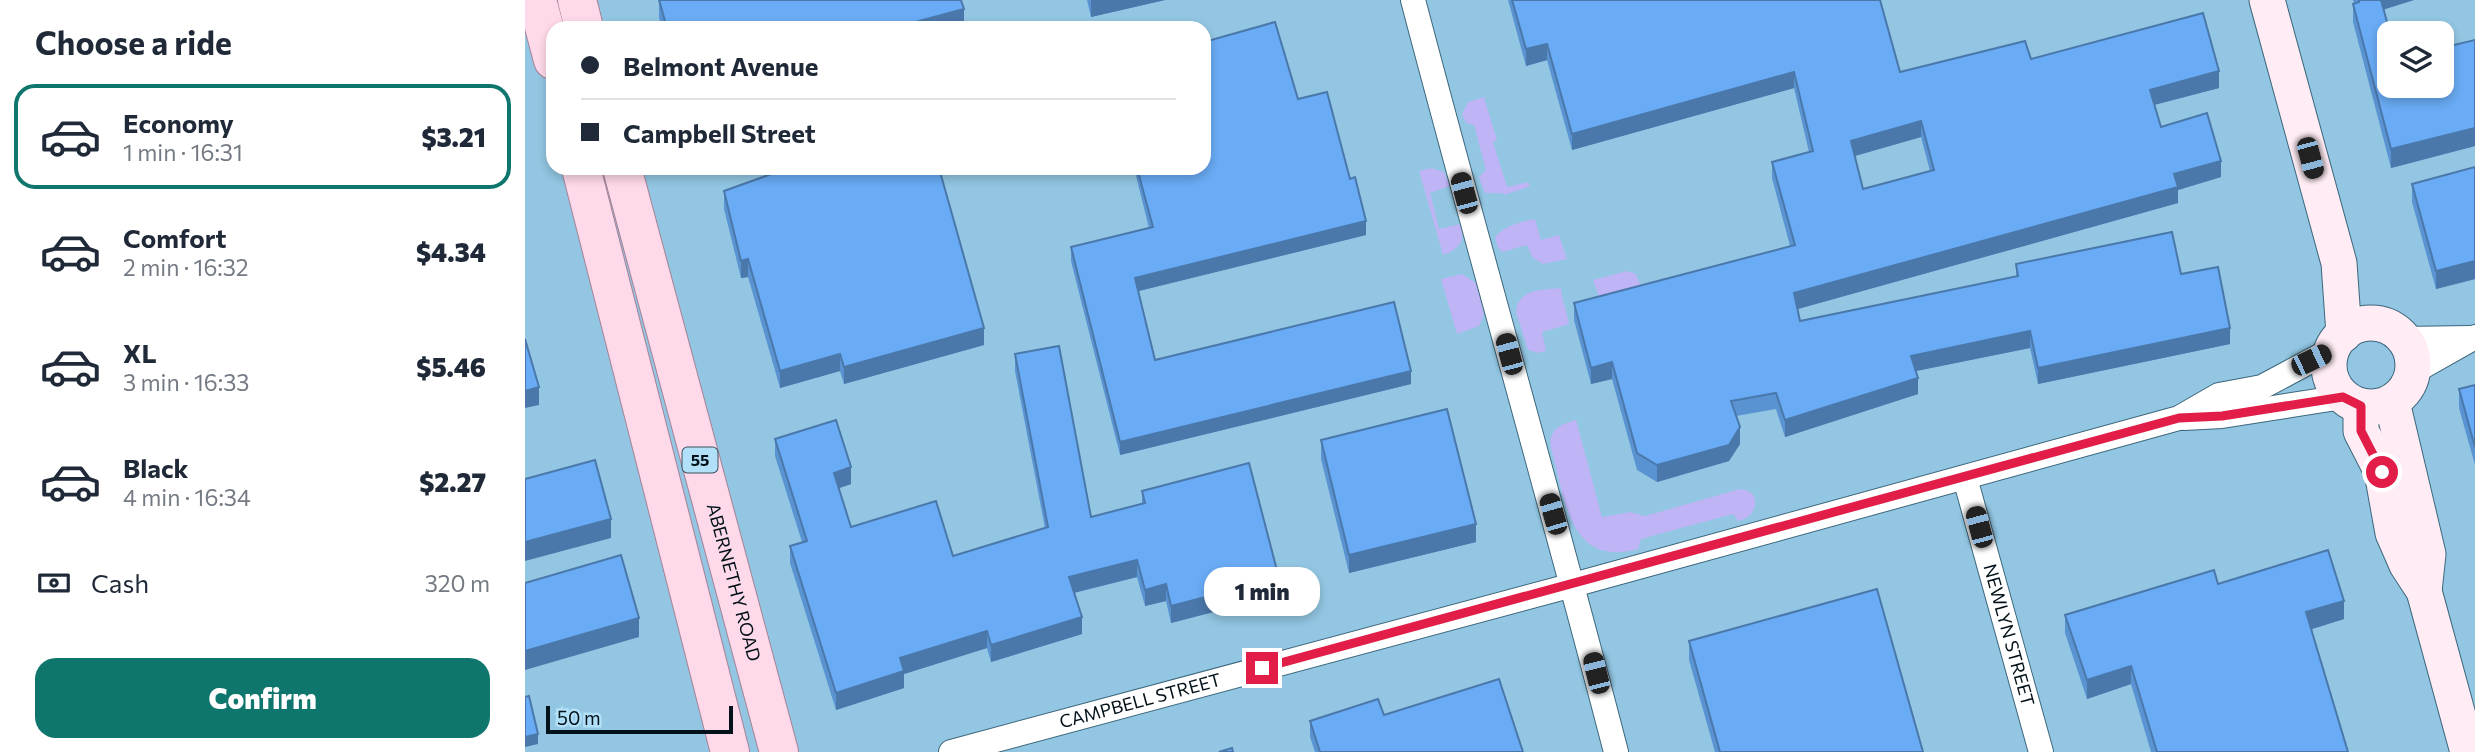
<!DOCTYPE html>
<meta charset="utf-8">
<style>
body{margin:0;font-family:Commissioner,sans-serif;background:#f2f2f3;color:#1f2937;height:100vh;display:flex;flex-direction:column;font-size:26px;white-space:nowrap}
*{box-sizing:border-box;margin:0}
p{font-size:23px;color:#747a83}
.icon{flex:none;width:38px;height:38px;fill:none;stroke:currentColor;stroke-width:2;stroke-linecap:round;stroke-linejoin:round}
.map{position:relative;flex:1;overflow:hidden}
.sheet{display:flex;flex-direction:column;background:#fff;width:525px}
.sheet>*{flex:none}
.top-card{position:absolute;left:21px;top:21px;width:665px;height:154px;border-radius:21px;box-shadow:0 4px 10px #0003;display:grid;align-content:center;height:154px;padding:0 35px;background:#fff}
.buttons{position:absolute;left:1852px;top:21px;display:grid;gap:14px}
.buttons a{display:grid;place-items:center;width:77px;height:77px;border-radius:14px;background:#fff;box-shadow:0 4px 10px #0003;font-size:35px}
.scale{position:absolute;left:21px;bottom:18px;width:187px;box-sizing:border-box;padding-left:7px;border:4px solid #03121a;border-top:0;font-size:19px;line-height:24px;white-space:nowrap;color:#03121a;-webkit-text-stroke:5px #b3e0f9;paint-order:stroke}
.end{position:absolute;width:32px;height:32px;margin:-16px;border:9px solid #e11d48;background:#fff;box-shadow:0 0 0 4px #fff}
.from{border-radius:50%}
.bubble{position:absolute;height:49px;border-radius:21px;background:#fff;box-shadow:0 4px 10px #0003;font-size:23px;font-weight:800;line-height:49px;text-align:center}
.car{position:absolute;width:21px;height:42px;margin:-21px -10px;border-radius:9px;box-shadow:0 0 5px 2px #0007;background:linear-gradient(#222 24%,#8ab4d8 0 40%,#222 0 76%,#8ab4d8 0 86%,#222 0)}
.top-card b{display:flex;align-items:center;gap:24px;height:66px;font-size:26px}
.top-card b+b{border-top:2px solid #e0e1e3}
.top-card i{width:18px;height:18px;background:#1f2937}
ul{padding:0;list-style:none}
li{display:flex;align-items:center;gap:21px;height:105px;margin:0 14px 10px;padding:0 21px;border:4px solid transparent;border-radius:21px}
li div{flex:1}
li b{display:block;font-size:26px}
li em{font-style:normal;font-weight:800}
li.selected{border-color:#0f766e}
li>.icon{width:63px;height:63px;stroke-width:1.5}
h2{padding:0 35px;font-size:32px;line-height:84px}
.pay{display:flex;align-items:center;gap:18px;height:77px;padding:0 35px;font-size:26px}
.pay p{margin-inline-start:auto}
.cta{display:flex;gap:14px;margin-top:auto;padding:14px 35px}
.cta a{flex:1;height:80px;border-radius:21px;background:#0f766e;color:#fff;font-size:28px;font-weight:800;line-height:80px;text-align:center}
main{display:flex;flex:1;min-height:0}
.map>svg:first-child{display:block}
</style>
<main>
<section class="sheet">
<h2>Choose a ride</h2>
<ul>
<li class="selected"><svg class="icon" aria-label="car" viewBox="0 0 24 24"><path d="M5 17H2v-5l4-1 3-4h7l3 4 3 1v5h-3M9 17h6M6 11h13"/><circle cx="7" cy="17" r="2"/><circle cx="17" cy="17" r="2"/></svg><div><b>Economy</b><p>1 min · 16:31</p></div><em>$3.21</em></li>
<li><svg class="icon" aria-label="car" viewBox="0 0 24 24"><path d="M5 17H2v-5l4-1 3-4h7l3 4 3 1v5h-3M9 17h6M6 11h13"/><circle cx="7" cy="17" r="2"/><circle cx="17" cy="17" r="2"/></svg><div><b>Comfort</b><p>2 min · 16:32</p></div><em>$4.34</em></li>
<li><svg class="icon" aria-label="car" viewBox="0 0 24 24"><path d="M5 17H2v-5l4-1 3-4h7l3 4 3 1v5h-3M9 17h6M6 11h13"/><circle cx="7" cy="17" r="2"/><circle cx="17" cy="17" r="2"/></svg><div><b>XL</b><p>3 min · 16:33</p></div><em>$5.46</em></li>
<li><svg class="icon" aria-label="car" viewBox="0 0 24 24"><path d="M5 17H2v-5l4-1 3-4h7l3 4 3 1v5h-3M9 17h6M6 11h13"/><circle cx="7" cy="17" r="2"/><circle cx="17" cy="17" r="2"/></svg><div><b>Black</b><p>4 min · 16:34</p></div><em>$2.27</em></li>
</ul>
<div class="pay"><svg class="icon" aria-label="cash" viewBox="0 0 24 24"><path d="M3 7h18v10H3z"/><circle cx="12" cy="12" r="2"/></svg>Cash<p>320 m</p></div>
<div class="cta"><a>Confirm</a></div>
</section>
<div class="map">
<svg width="1950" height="752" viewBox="0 0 1950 752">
<rect width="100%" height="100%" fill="#a6d3eb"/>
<!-- built -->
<path fill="#92c6e2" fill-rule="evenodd" d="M0,0H1950V752H0ZM28,28H679V168H28ZM1864,33H1916V86H1864Z"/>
<!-- green -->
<g fill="#bfb4f6">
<path d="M959,97L972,140L968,142L982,187L1003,182L1005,186L1003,187L979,195L978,193H960L954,177L961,170L949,125L941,123L937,114L943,102Z"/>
<path d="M906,168L919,172L925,186L905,193L914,229L935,224C942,240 933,250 918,255L894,171Z"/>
<path d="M1010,219L1016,240L1034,235L1042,259L1018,264L1007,257L1002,245L978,252L973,248L970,237C980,225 995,222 1010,219Z"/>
<path d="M1102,271L1111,274L1121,300L1079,311L1068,280Z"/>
<path d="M937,274L951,283L959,314L954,326L932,334L916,279Z"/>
<path d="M1036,288C1037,301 1042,311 1044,324L1017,332L1021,351L1013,353L1003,350L991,312C993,288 1018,290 1036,288Z"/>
<path d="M1051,420L1077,517L1105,512L1120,516L1215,489C1238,490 1233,518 1213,521L1208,514L1116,539L1113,549C1043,568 1040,497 1026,448C1023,429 1036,424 1051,420Z"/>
</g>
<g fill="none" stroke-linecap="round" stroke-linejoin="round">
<defs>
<g id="minor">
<path d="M888,0C954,251 1026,501 1091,752"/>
<path d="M1879,339L1945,338"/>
<path d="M1888,372L1950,337"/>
<path d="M1659,418L1697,416L1818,397"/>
<path id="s1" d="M1440,478L1516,752"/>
<path id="s2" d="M426,752L1048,585L1654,418L1694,395L1737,387L1808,349"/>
</g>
<g id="secondary">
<path d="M1742,0L1814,263L1819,334"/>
<circle cx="1846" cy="365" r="42"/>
<path d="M1867,402L1903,554L1899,591"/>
<path d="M1836,406V431L1857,472L1868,533L1882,565L1899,591L1943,752"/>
</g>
<g id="primary">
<path d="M12,0L28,60"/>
<path d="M52,0L59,28"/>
<path d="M56,168L205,752"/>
<path id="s3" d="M97,168L254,752"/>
</g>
</defs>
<!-- minor casing -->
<use href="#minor" stroke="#3d677c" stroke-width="26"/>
<!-- secondary casing -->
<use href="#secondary" stroke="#3d677c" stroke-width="37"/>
<!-- primary casing -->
<use href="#primary" stroke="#a68297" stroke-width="40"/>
<!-- minor -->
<use href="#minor" stroke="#fff" stroke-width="24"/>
<!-- secondary -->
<use href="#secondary" stroke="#ffecf4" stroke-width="35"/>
<!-- primary -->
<use href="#primary" stroke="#fed9e9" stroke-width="38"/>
</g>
<!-- wall -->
<g fill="#5a93d2" fill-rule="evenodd">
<path d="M134,0L439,27L137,28L134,18Z"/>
<path d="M562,0H640L566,17Z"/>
<path d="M983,0H1355L1375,72L1506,59L1694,88L1629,105L1636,127L1696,177L1653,190V203L1273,309L1275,321L1491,277V264L1656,274L1705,344L1513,384L1505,348L1391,371L1393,394L1260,437L1251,409L1211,416L1215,444L1204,461L1132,482L1112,470L1087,379L1066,384L1049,320V303L1265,246L1247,178V162L1284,152L1269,88L1047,150L1022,60L1001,66ZM1396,137L1405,171L1338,189L1330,156Z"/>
<path d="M1828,0H1889L1859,9L1864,86L1950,40V146L1866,168L1828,22V4L1829,3Z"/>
<path d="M773,99L825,179L841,235L613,291L630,360L886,384L595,455L546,261V247L624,228L609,168H679Z"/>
<path d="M1950,167V279L1911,289L1887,202V184Z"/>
<path d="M259,168H414L459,345L319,384L315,371L255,388L223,277L216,278L199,209V191L259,169Z"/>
<path d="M490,354L566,517L617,504V491L754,595L646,623L641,601L620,606L612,577L549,593L557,634L466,662L462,648L379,674V688L311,710L265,563V546L277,542L250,456V439L326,484L313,488L326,527L428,556L520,528L490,371Z"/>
<path d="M1950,385V465L1934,408V389Z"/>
<path d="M796,440L951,542L824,573L796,459Z"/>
<path d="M1693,584L1819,619L1786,629L1823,752H1626L1606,684L1562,699L1540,633V615Z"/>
<path d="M1164,641L1398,752H1190L1164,660Z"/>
<path d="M859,715L998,752H790L785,737V721Z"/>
</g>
<!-- shaded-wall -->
<g fill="#4a78ab">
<path d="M566,0H640L566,17Z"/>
<path d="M1854,0H1889L1854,11Z"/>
<path d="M439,9V27L368,28Z"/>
<path d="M1022,44V60L1001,66V49Z"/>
<path d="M1694,71V88L1625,106V90Z"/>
<path d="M1269,72V88L1047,150V134Z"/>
<path d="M1396,121V137L1326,157V141Z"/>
<path d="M1950,128V146L1866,168V149Z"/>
<path d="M1696,161V177L1653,190V203L1269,310V293L1649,174Z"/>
<path d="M841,221V235L610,292V278Z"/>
<path d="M223,259V277L216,278V261Z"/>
<path d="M1950,261V279L1911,289V271Z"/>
<path d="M459,328V345L319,384V367Z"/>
<path d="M1705,328V344L1513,384V368Z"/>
<path d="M1505,331V348L1386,372V356Z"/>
<path d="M315,354V371L255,388V371Z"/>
<path d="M1087,362V379L1066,384V368Z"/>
<path d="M886,371V384L595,455V442Z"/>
<path d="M1393,378V394L1260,437V420Z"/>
<path d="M14,387V405L0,408V391Z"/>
<path d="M1215,427V444L1204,461L1132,482V465Z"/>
<path d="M326,467V484L309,490V473Z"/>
<path d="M86,519V538L0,561V542Z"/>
<path d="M951,524V542L824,573V555Z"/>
<path d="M612,560V577L544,594V577Z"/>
<path d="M754,578V595L646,623V606Z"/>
<path d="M641,584V601L620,606V590Z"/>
<path d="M1819,601V619L1781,631V612Z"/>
<path d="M557,617V634L466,662V645Z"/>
<path d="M114,618V637L0,670V651Z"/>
<path d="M462,631V648L379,674V688L311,710V693L375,658Z"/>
<path d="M1606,666V684L1562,699V680Z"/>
<path d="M13,734V744L0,747V737Z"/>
</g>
<!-- building -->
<g fill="#69abf4" stroke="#4a78ab" stroke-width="2" fill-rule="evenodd">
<path d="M134,0H436L439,9L368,28H142Z"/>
<path d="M987,0H1355L1375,72L1500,41L1506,59L1678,13L1694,71L1625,90L1636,127L1682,113L1696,161L1649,174L1653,187L1269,293L1275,321L1493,276L1491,264L1647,232L1656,274L1693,267L1705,328L1513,368L1505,331L1386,356L1393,378L1260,420L1251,393L1206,401L1215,427L1204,445L1132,465L1112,453L1087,362L1066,368L1049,303L1270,245L1247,162L1288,151L1269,72L1047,134L1022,44L1001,49ZM1396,121L1409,170L1338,189L1326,141Z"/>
<path d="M1834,0H1856L1865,33H1864V86H1916V48L1950,40V128L1866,149L1828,4L1834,2Z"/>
<path d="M750,22L773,99L802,92L825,179L830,177L841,221L610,278L630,360L869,302L886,371L595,442L546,247L628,227L612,168H679V42Z"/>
<path d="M1950,167V261L1911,271L1887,184Z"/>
<path d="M263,168H414L459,328L319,367L315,354L255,371L223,259L216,261L199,191Z"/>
<path d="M0,339L14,387L0,391Z"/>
<path d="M534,346L566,517L620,503L617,491L724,463L754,578L646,606L641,584L620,590L612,560L544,577L557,617L466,645L462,631L375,658L379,671L311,693L265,546L282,541L250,439L311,420L326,467L309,473L326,527L411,501L428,556L523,527L490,354Z"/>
<path d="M1950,385V447L1934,389Z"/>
<path d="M922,409L951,524L824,555L796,440Z"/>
<path d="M70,460L86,519L0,542V479Z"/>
<path d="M1803,550L1819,601L1781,612L1823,752H1632L1606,666L1562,680L1540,615L1689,570L1693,584Z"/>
<path d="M96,555L114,618L0,651V583Z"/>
<path d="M1352,589L1398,752H1195L1164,641Z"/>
<path d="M974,679L998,752H795L785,721L853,699L859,715Z"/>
<path d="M4,696L13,734L0,737V697Z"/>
<path d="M707,748L708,752H694Z"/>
</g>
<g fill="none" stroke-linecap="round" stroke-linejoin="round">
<!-- route -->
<path stroke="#e11d48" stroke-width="9" d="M737,668L1654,418L1697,416L1818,397L1836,406V431L1857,472"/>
</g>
<g text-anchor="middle" stroke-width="7" stroke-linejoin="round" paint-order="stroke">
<!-- shield labels -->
<rect fill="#b3e0f9" stroke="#38505d" stroke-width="2" x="157.5" y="447.5" width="35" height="25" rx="5"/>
<g font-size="16" font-weight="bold" fill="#03121a">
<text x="175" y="466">55</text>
</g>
<!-- street labels -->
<g font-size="18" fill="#03121a" stroke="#b3e0f9">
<text dy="6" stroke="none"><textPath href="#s3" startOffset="429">ABERNETHY ROAD</textPath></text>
<text dy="6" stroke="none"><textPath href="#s1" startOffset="163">NEWLYN STREET</textPath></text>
<text dy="6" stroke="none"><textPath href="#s2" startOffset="196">CAMPBELL STREET</textPath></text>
</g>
</g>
</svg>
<div class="buttons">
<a><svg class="icon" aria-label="layers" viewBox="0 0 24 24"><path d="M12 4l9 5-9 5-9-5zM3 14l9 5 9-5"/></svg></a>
</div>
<div class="scale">50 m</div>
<i class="end from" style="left:1857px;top:472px"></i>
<i class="end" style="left:737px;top:668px"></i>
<div class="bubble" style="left:679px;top:567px;width:116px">1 min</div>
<i class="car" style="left:1785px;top:158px;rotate:165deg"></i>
<i class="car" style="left:939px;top:193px;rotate:345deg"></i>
<i class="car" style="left:984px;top:354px;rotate:345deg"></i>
<i class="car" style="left:1786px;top:360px;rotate:64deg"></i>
<i class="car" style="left:1028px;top:514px;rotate:344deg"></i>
<i class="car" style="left:1454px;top:527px;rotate:345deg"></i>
<i class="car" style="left:1071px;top:673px;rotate:346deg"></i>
<div class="top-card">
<b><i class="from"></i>Belmont Avenue</b>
<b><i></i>Campbell Street</b>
</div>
</div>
</main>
